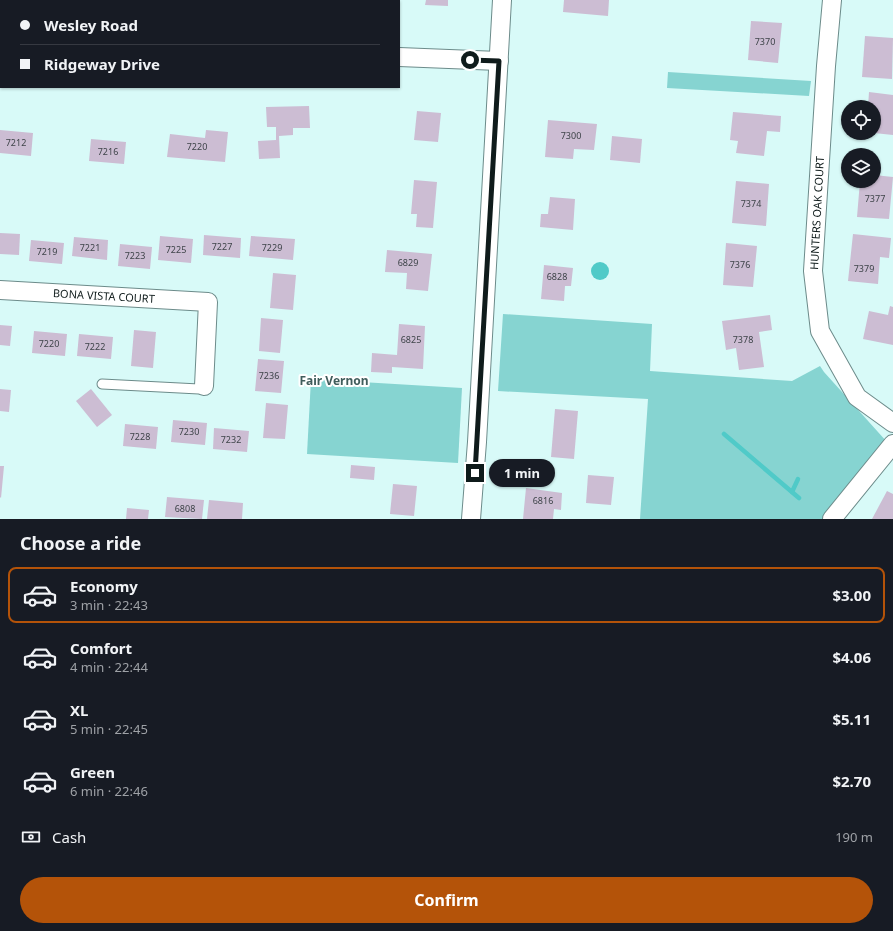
<!DOCTYPE html>
<meta charset="utf-8">
<style>
body{margin:0;font-family:"Noto Sans",sans-serif;background:#20242c;color:#f1f3f6;height:100vh;display:flex;flex-direction:column;font-size:15px;white-space:nowrap}
*{box-sizing:border-box;margin:0}
p{font-size:13px;color:#9ea1a6}
.icon{flex:none;width:22px;height:22px;fill:none;stroke:currentColor;stroke-width:2;stroke-linecap:round;stroke-linejoin:round}
.map{position:relative;height:519px;overflow:hidden}
.drawer{display:flex;flex-direction:column;background:#171b24;flex:1}
.drawer>*{flex:none}
.banner{position:absolute;left:0px;top:0px;width:400px;height:88px;box-shadow:0 1px 3px #0004;display:grid;align-content:center;height:88px;padding:0 20px;background:#171b24}
.fabs{position:absolute;left:841px;top:100px;display:grid;gap:8px}
.fabs a{display:grid;place-items:center;width:40px;height:40px;border-radius:50%;background:#171b24;box-shadow:0 1px 3px #0004;font-size:20px}
.end{position:absolute;width:18px;height:18px;margin:-9px;border:5px solid #0f1b1b;background:#fff;box-shadow:0 0 0 2px #fff}
.from{border-radius:50%}
.bubble{position:absolute;height:28px;border-radius:14px;background:#171b24;box-shadow:0 1px 3px #0004;font-size:13px;font-weight:700;line-height:28px;text-align:center}
.banner b{display:flex;align-items:center;gap:14px;height:38px;font-size:15px}
.banner b+b{border-top:1px solid #363941}
.banner i{width:10px;height:10px;background:#f1f3f6}
ul{padding:0;list-style:none}
li{display:flex;align-items:center;gap:12px;height:56px;margin:0 8px 6px;padding:0 12px;border:2px solid transparent;border-radius:8px}
li div{flex:1}
li b{display:block;font-size:15px}
li em{font-style:normal;font-weight:700}
li.selected{border-color:#b45309}
li>.icon{width:36px;height:36px;stroke-width:1.5}
h2{padding:0 20px;font-size:18px;line-height:48px}
.pay{display:flex;align-items:center;gap:10px;height:44px;padding:0 20px;font-size:15px}
.pay p{margin-inline-start:auto}
.primary-button{display:flex;gap:8px;margin-top:auto;padding:8px 20px}
.primary-button a{flex:1;height:46px;border-radius:24px;background:#b45309;color:#fff;font-size:16px;font-weight:700;line-height:46px;text-align:center}
.map>svg:first-child{display:block}
</style>
<div class="map">
<svg width="893" height="519" viewBox="0 0 893 519">
<rect width="100%" height="100%" fill="#d8faf8"/>
<!-- green -->
<g fill="#86d4d1">
<path d="M668,72L811,81L809,96L667,88Z"/>
<path d="M503,314L652,324L650,371L792,381L820,366L824,372L887,442L826,519H640L648,399L498,391Z"/>
<path d="M311,379L462,388L458,463L307,454Z"/>
</g>
<!-- water -->
<circle fill="#50cac8" cx="600" cy="271" r="9"/>
<g fill="none" stroke-linecap="round" stroke-linejoin="round">
<!-- stream -->
<g stroke="#50cac8" stroke-width="4.5">
<path d="M724,434L799,498"/>
<path d="M792,492L798,479"/>
</g>
</g>
<!-- building -->
<g fill="#ccbdd3">
<path d="M426,0H448V6L425,5Z"/>
<path d="M564,0H609L608,16L563,12Z"/>
<path d="M751,21L782,23L778,63L748,60Z"/>
<path d="M865,36L893,38L892,79L862,77Z"/>
<path d="M869,92L893,95V135L874,133V107H868Z"/>
<path d="M309,106L310,128H293V135L279,136L280,158L259,159L258,141L276,140V127H267L266,107Z"/>
<path d="M417,111L441,113L438,142L414,140Z"/>
<path d="M733,112L781,116L780,132L767,131L764,156L736,153L738,141L730,140Z"/>
<path d="M548,120L597,124L594,150L574,149L573,159L545,157Z"/>
<path d="M0,130L33,133L31,156L0,153Z"/>
<path d="M206,130L228,132L225,162L167,157L170,134L205,138Z"/>
<path d="M612,136L642,139L640,163L610,160Z"/>
<path d="M91,139L126,142L124,164L89,161Z"/>
<path d="M874,175L893,177L889,219L857,217L860,181H874Z"/>
<path d="M414,180L437,182L433,228L416,227L417,214H411Z"/>
<path d="M736,181L769,184L766,226L732,223Z"/>
<path d="M550,197L575,199L573,230L540,227L541,214H548Z"/>
<path d="M0,233L20,234L19,255L0,254Z"/>
<path d="M853,234L891,238L889,258L880,257L878,284L848,281Z"/>
<path d="M204,235L241,238L240,258L203,255Z"/>
<path d="M160,236L193,239L191,263L158,260Z"/>
<path d="M251,236L295,239L293,260L249,256Z"/>
<path d="M74,237L108,240L107,260L72,256Z"/>
<path d="M31,240L64,243L62,264L29,261Z"/>
<path d="M726,243L757,246L753,287L723,285Z"/>
<path d="M120,244L152,247L150,269L118,266Z"/>
<path d="M387,250L432,254L428,291L406,289L407,273L385,272Z"/>
<path d="M544,265L573,268L571,286H565L564,301L541,299Z"/>
<path d="M273,273L296,275L293,310L270,308Z"/>
<path d="M890,306L893,307V345L863,339L869,311L888,315Z"/>
<path d="M770,315L772,330L759,332L764,367L739,370L736,348L726,350L722,321Z"/>
<path d="M261,318L283,320L280,353L259,351Z"/>
<path d="M399,324L425,326L423,369L392,367V373L371,372L372,353L397,355Z"/>
<path d="M0,325L12,326L10,346L0,345Z"/>
<path d="M134,330L156,332L153,368L131,366Z"/>
<path d="M34,331L67,334L65,356L32,353Z"/>
<path d="M79,334L113,337L111,359L77,356Z"/>
<path d="M258,359L284,361L281,393L255,391Z"/>
<path d="M0,389L11,390L9,412L0,411Z"/>
<path d="M91,389L112,415L97,427L76,401Z"/>
<path d="M266,403L288,405L285,439L263,438Z"/>
<path d="M555,409L578,411L574,459L551,457Z"/>
<path d="M173,420L207,423L205,445L171,442Z"/>
<path d="M125,424L158,427L156,449L123,446Z"/>
<path d="M214,428L249,431L247,452L213,449Z"/>
<path d="M351,465L375,467L374,480L350,478Z"/>
<path d="M0,466H4L1,498L0,497Z"/>
<path d="M588,475L614,477L611,505L586,503Z"/>
<path d="M393,484L417,486L414,516L390,514Z"/>
<path d="M526,488L562,493L561,510L554,509L553,519H523Z"/>
<path d="M887,491L893,494V519H872Z"/>
<path d="M167,497L204,500L202,519L165,517Z"/>
<path d="M209,500L243,503L242,519H207Z"/>
<path d="M127,508L149,510L148,519H126Z"/>
</g>
<g fill="none" stroke-linecap="round" stroke-linejoin="round">
<defs>
<path id="service" d="M102,384L199,389L204,386"/>
<g id="minor">
<path d="M832,0L826,66L813,271L820,331L857,397L893,423"/>
<path d="M399,57L499,61"/>
<path d="M0,73H1"/>
<path id="s1" d="M0,290L208,302L204,386"/>
<path d="M471,519L477,442L502,0"/>
<path d="M832,519L893,444"/>
</g>
</defs>
<!-- service casing -->
<use href="#service" stroke="#6c8b8a" stroke-width="11"/>
<!-- minor casing -->
<use href="#minor" stroke="#6c8b8a" stroke-width="20"/>
<!-- service -->
<use href="#service" stroke="#fff" stroke-width="9"/>
<!-- minor -->
<use href="#minor" stroke="#fff" stroke-width="18"/>
</g>
<g fill="none" stroke-linecap="round" stroke-linejoin="round">
<!-- route -->
<path stroke="#0f1b1b" stroke-width="5" d="M470,60L499,61L475,473"/>
</g>
<g text-anchor="middle" stroke-width="4" stroke-linejoin="round" paint-order="stroke">
<!-- number labels -->
<g font-size="9" fill="#3e4449">
<text x="765" y="45">7370</text>
<text x="571" y="139">7300</text>
<text x="16" y="146">7212</text>
<text x="197" y="150">7220</text>
<text x="108" y="155">7216</text>
<text x="875" y="202">7377</text>
<text x="751" y="207">7374</text>
<text x="222" y="250">7227</text>
<text x="90" y="251">7221</text>
<text x="272" y="251">7229</text>
<text x="176" y="253">7225</text>
<text x="47" y="255">7219</text>
<text x="135" y="259">7223</text>
<text x="408" y="266">6829</text>
<text x="740" y="268">7376</text>
<text x="864" y="272">7379</text>
<text x="557" y="280">6828</text>
<text x="411" y="343">6825</text>
<text x="743" y="343">7378</text>
<text x="49" y="347">7220</text>
<text x="95" y="350">7222</text>
<text x="269" y="379">7236</text>
<text x="189" y="435">7230</text>
<text x="140" y="440">7228</text>
<text x="231" y="443">7232</text>
<text x="543" y="504">6816</text>
<text x="185" y="512">6808</text>
</g>
<!-- street labels -->
<g font-size="11" fill="#0f1b1b" stroke="#fff">
<text transform="translate(817 213) rotate(-87)" y="4">HUNTERS OAK COURT</text>
<text dy="4" stroke="none"><textPath href="#s1" startOffset="104">BONA VISTA COURT</textPath></text>
</g>
<!-- neighbourhood labels -->
<g font-size="12" font-weight="bold" fill="#405d5c" stroke="#fff">
<text x="334" y="385">Fair Vernon</text>
</g>
</g>
</svg>
<div class="fabs">
<a><svg class="icon" aria-label="locate" viewBox="0 0 24 24"><circle cx="12" cy="12" r="6"/><path d="M12 2v4M12 18v4M2 12h4M18 12h4"/></svg></a>
<a><svg class="icon" aria-label="layers" viewBox="0 0 24 24"><path d="M12 4l9 5-9 5-9-5zM3 14l9 5 9-5"/></svg></a>
</div>
<i class="end from" style="left:470px;top:60px"></i>
<i class="end" style="left:475px;top:473px"></i>
<div class="bubble" style="left:489px;top:459px;width:66px">1 min</div>
<div class="banner">
<b><i class="from"></i>Wesley Road</b>
<b><i></i>Ridgeway Drive</b>
</div>
</div>
<section class="drawer">
<h2>Choose a ride</h2>
<ul>
<li class="selected"><svg class="icon" aria-label="car" viewBox="0 0 24 24"><path d="M5 17H2v-5l4-1 3-4h7l3 4 3 1v5h-3M9 17h6M6 11h13"/><circle cx="7" cy="17" r="2"/><circle cx="17" cy="17" r="2"/></svg><div><b>Economy</b><p>3 min · 22:43</p></div><em>$3.00</em></li>
<li><svg class="icon" aria-label="car" viewBox="0 0 24 24"><path d="M5 17H2v-5l4-1 3-4h7l3 4 3 1v5h-3M9 17h6M6 11h13"/><circle cx="7" cy="17" r="2"/><circle cx="17" cy="17" r="2"/></svg><div><b>Comfort</b><p>4 min · 22:44</p></div><em>$4.06</em></li>
<li><svg class="icon" aria-label="car" viewBox="0 0 24 24"><path d="M5 17H2v-5l4-1 3-4h7l3 4 3 1v5h-3M9 17h6M6 11h13"/><circle cx="7" cy="17" r="2"/><circle cx="17" cy="17" r="2"/></svg><div><b>XL</b><p>5 min · 22:45</p></div><em>$5.11</em></li>
<li><svg class="icon" aria-label="car" viewBox="0 0 24 24"><path d="M5 17H2v-5l4-1 3-4h7l3 4 3 1v5h-3M9 17h6M6 11h13"/><circle cx="7" cy="17" r="2"/><circle cx="17" cy="17" r="2"/></svg><div><b>Green</b><p>6 min · 22:46</p></div><em>$2.70</em></li>
</ul>
<div class="pay"><svg class="icon" aria-label="cash" viewBox="0 0 24 24"><path d="M3 7h18v10H3z"/><circle cx="12" cy="12" r="2"/></svg>Cash<p>190 m</p></div>
<div class="primary-button"><a>Confirm</a></div>
</section>
